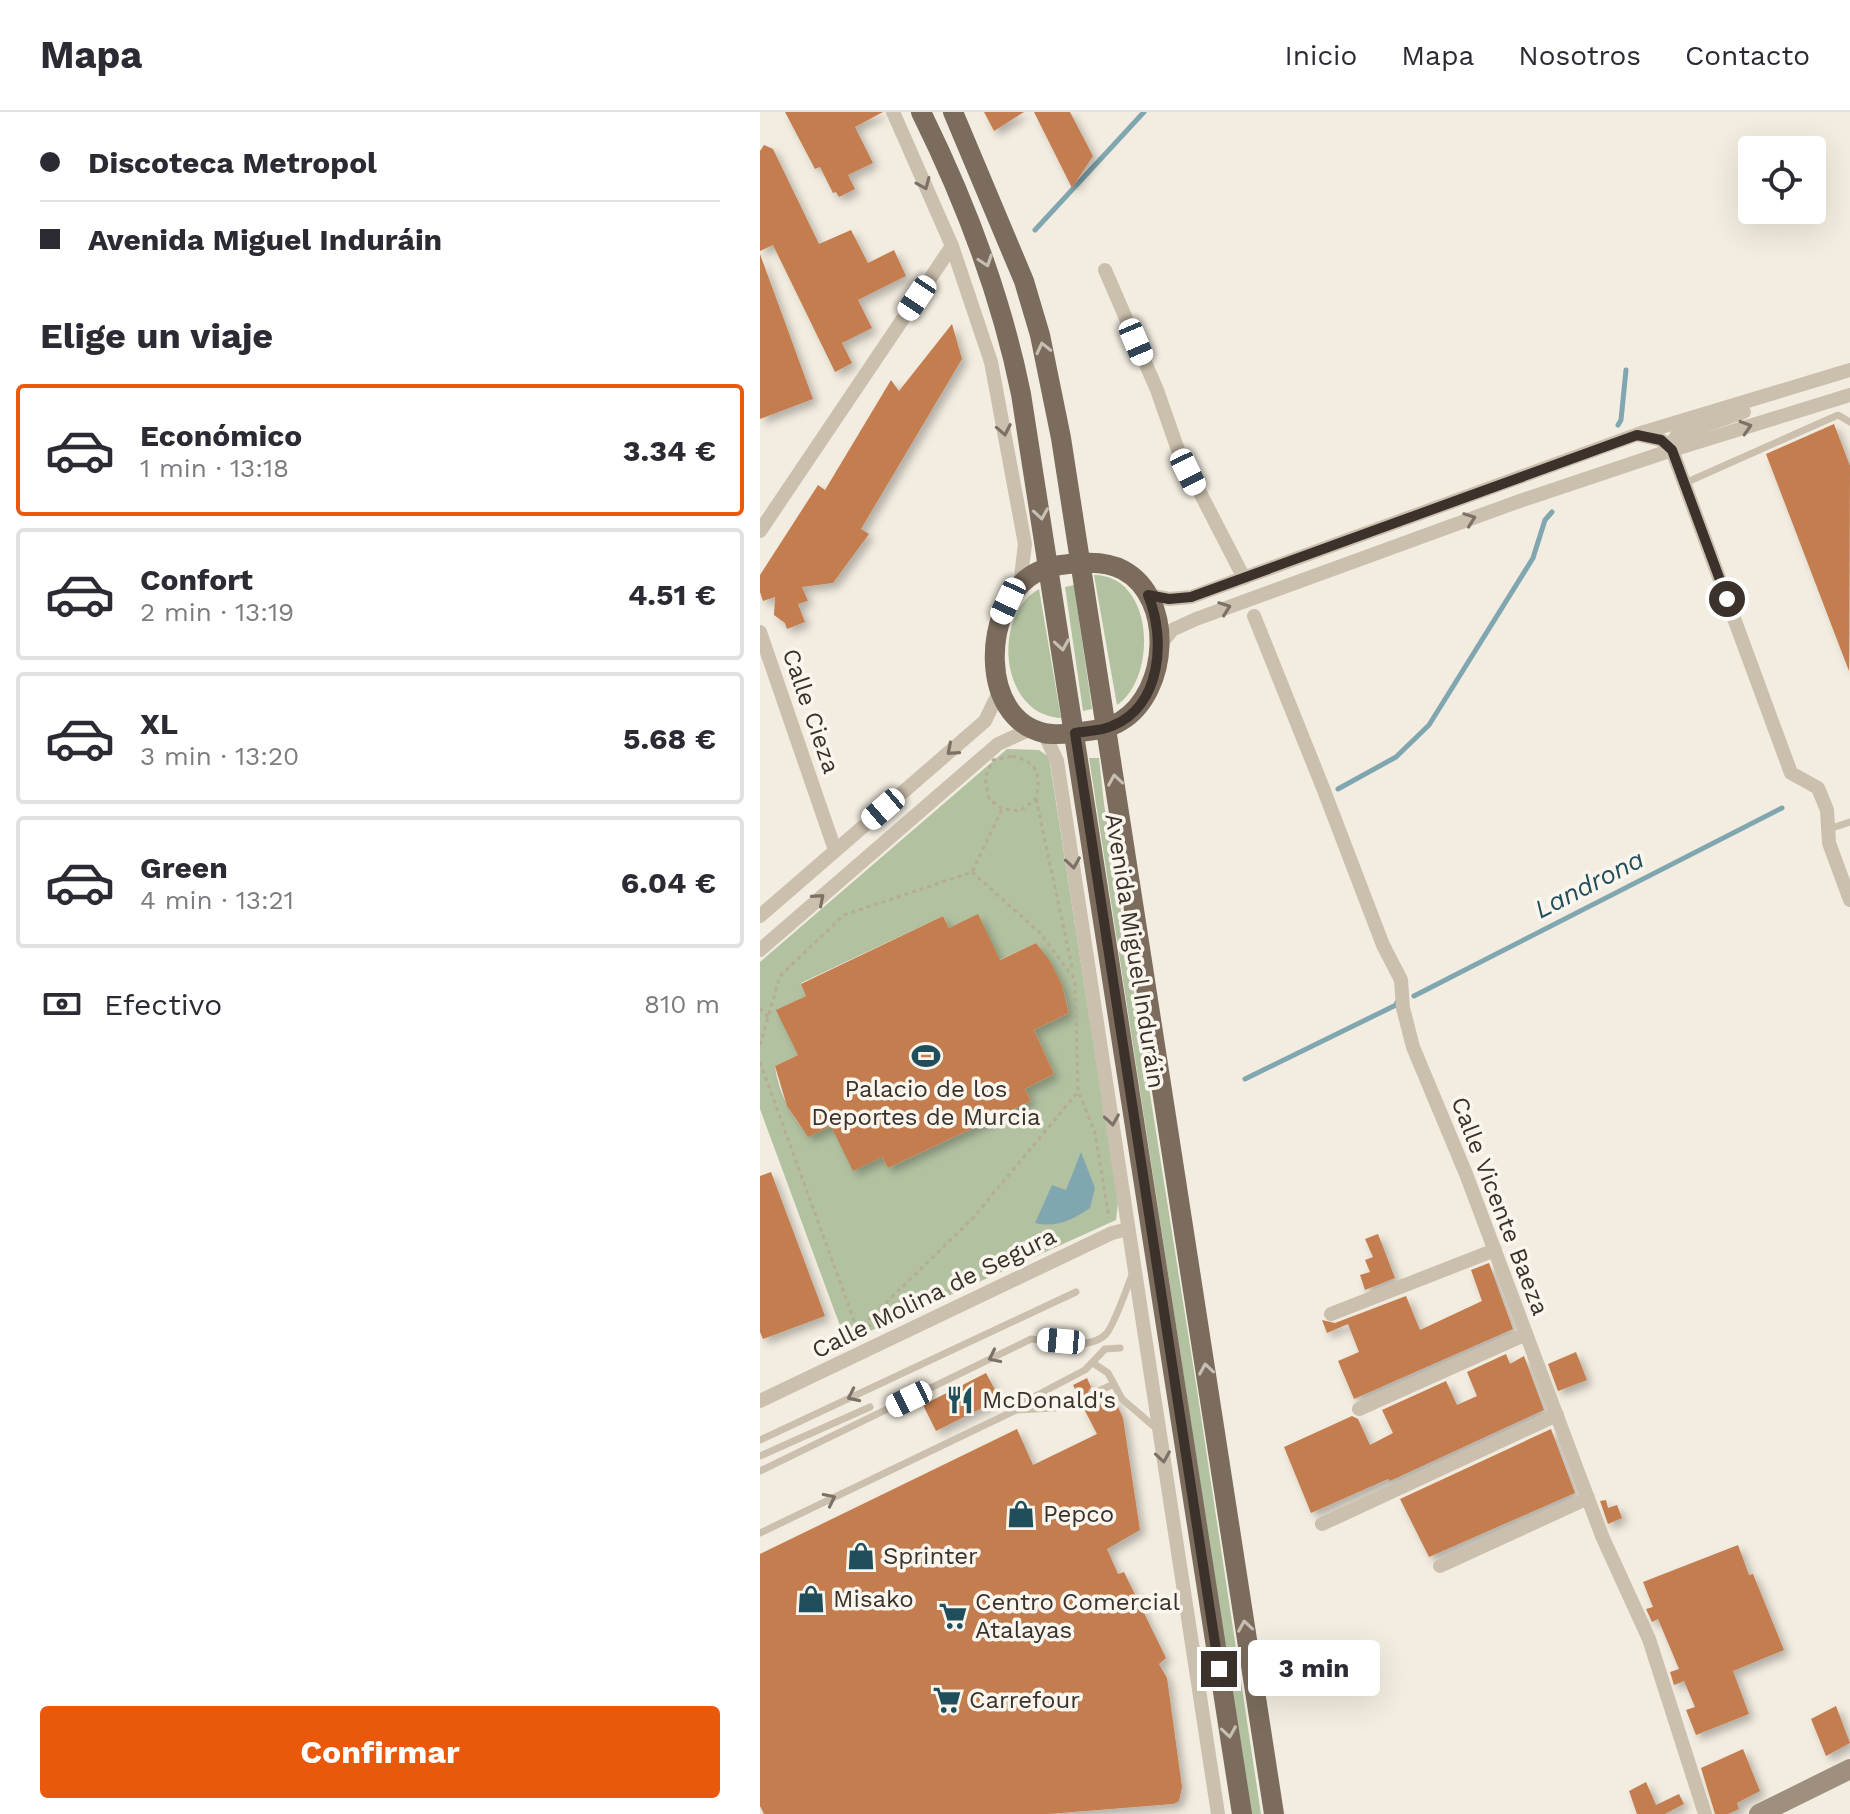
<!DOCTYPE html>
<html lang="es">
<meta charset="utf-8">
<style>
body{margin:0;font-family:"Work Sans",sans-serif;background:#f2f2f3;color:#2b2b33;height:100vh;display:flex;flex-direction:column;font-size:30px;white-space:nowrap}
*{box-sizing:border-box;margin:0}
p{font-size:26px;color:#7c7c81}
.icon{flex:none;width:44px;height:44px;fill:none;stroke:currentColor;stroke-width:2;stroke-linecap:round;stroke-linejoin:round}
.map{position:relative;flex:1;overflow:hidden}
.drawer{display:flex;flex-direction:column;background:#fff;width:760px}
.drawer>*{flex:none}
.banner{display:grid;align-content:center;height:176px;padding:0 40px;background:#fff}
.tools{position:absolute;left:978px;top:24px;display:grid;gap:16px}
.tools a{display:grid;place-items:center;width:88px;height:88px;border-radius:8px;background:#fff;box-shadow:0 8px 32px #0002;font-size:40px}
.end{position:absolute;width:36px;height:36px;margin:-18px;border:10px solid #3a322b;background:#fff;box-shadow:0 0 0 4px #fff}
.from{border-radius:50%}
.bubble{position:absolute;height:56px;border-radius:8px;background:#fff;box-shadow:0 8px 32px #0002;font-size:26px;font-weight:700;line-height:56px;text-align:center}
.car{position:absolute;width:24px;height:48px;margin:-24px -12px;border-radius:10px;box-shadow:0 0 6px 2px #0007;background:linear-gradient(#fff 24%,#345 0 40%,#fff 0 76%,#345 0 86%,#fff 0)}
.banner b{display:flex;align-items:center;gap:28px;height:76px;font-size:30px}
.banner b+b{border-top:2px solid #e1e1e2}
.banner i{width:20px;height:20px;background:#2b2b33}
ul{padding:0;list-style:none}
li{display:flex;align-items:center;gap:24px;height:132px;margin:0 16px 12px;padding:0 24px;border:4px solid #e1e1e2;border-radius:8px}
li div{flex:1}
li b{display:block;font-size:30px}
li em{font-style:normal;font-weight:700}
li.active{border-color:#ea580c}
li>.icon{width:72px;height:72px;stroke-width:1.5}
h2{padding:0 40px;font-size:36px;line-height:96px}
.pay{display:flex;align-items:center;gap:20px;height:88px;padding:0 40px;font-size:30px}
.pay p{margin-inline-start:auto}
.cta{display:flex;gap:16px;margin-top:auto;padding:16px 40px}
.cta a{flex:1;height:92px;border-radius:8px;background:#ea580c;color:#fff;font-size:32px;font-weight:700;line-height:92px;text-align:center}
header{display:flex;align-items:center;gap:48px;box-sizing:border-box;height:112px;padding:0 40px;background:#fff;border-bottom:2px solid #e1e1e2}
header strong{font-size:38px}
nav{display:flex;gap:44px;margin-inline-start:auto;font-size:28px}
main{display:flex;flex:1;min-height:0}
.map>svg:first-child{display:block}
</style>
<header>
<strong>Mapa</strong>
<nav><a>Inicio</a><a>Mapa</a><a>Nosotros</a><a>Contacto</a></nav>
</header>
<main>
<section class="drawer">
<div class="banner">
<b><i class="from"></i>Discoteca Metropol</b>
<b><i></i>Avenida Miguel Induráin</b>
</div>
<h2>Elige un viaje</h2>
<ul>
<li class="active"><svg class="icon" aria-label="car" viewBox="0 0 24 24"><path d="M5 17H2v-5l4-1 3-4h7l3 4 3 1v5h-3M9 17h6M6 11h13"/><circle cx="7" cy="17" r="2"/><circle cx="17" cy="17" r="2"/></svg><div><b>Económico</b><p>1 min · 13:18</p></div><em>3.34 €</em></li>
<li><svg class="icon" aria-label="car" viewBox="0 0 24 24"><path d="M5 17H2v-5l4-1 3-4h7l3 4 3 1v5h-3M9 17h6M6 11h13"/><circle cx="7" cy="17" r="2"/><circle cx="17" cy="17" r="2"/></svg><div><b>Confort</b><p>2 min · 13:19</p></div><em>4.51 €</em></li>
<li><svg class="icon" aria-label="car" viewBox="0 0 24 24"><path d="M5 17H2v-5l4-1 3-4h7l3 4 3 1v5h-3M9 17h6M6 11h13"/><circle cx="7" cy="17" r="2"/><circle cx="17" cy="17" r="2"/></svg><div><b>XL</b><p>3 min · 13:20</p></div><em>5.68 €</em></li>
<li><svg class="icon" aria-label="car" viewBox="0 0 24 24"><path d="M5 17H2v-5l4-1 3-4h7l3 4 3 1v5h-3M9 17h6M6 11h13"/><circle cx="7" cy="17" r="2"/><circle cx="17" cy="17" r="2"/></svg><div><b>Green</b><p>4 min · 13:21</p></div><em>6.04 €</em></li>
</ul>
<div class="pay"><svg class="icon" aria-label="cash" viewBox="0 0 24 24"><path d="M3 7h18v10H3z"/><circle cx="12" cy="12" r="2"/></svg>Efectivo<p>810 m</p></div>
<div class="cta"><a>Confirmar</a></div>
</section>
<div class="map">
<svg width="1090" height="1702" viewBox="0 0 1090 1702">
<defs>
<filter id="shadow"><feDropShadow dx="5" dy="5" stdDeviation="4" flood-color="#0004"/></filter>
</defs>
<rect width="100%" height="100%" fill="#f3ede1"/>
<!-- green -->
<g fill="#b2c2a1" fill-rule="evenodd">
<path d="M334,463C394,463 398,565 357,593Z"/>
<path d="M314,473L332,597L323,599L305,475Z"/>
<path d="M279,477L301,606C240,603 231,504 279,477Z"/>
<path d="M247,637L279,638L289,645L358,1090L356,1108L86,1230L0,997V850ZM218,803L239,848L276,831C293,853 304,874 309,901L274,918L294,962L265,977L271,989L128,1056L122,1045L71,1014L48,1024C31,1003 18,981 15,954L38,943L17,898L46,884L41,871L183,804L189,816Z"/>
<path d="M329,646H339L344,692L437,1278L501,1702H491Z"/>
</g>
<!-- water -->
<path fill="#80a6b0" d="M321,1040L335,1076L330,1096C312,1108 297,1116 275,1111L292,1073L306,1078Z"/>
<g fill="none" stroke-linecap="round" stroke-linejoin="round">
<!-- stream -->
<g stroke="#80a6b0" stroke-width="5">
<path d="M275,118L384,0"/>
<path d="M858,313L861,308L866,258"/>
<path d="M578,677L636,645L669,613L773,446L785,408L792,400"/>
<path d="M654,884L1022,696"/>
<path d="M485,967L636,893L637,890"/>
</g>
</g>
<!-- building -->
<g fill="#c37d4f" filter="url(#shadow)">
<path d="M25,0H123L95,15L113,51L88,63L95,77L79,85L76,80L73,81L60,55L55,57Z"/>
<path d="M224,0H264L234,19Z"/>
<path d="M274,0H310L333,44L312,76Z"/>
<path d="M4,33L13,37L59,132L91,118L108,151L134,138L146,164L98,188L112,216L82,231L92,251L75,260L13,133L0,139V39Z"/>
<path d="M0,142L53,287L0,307Z"/>
<path d="M192,212L202,247L101,417L109,422L73,471L42,475L48,489L38,492L45,510L27,517L25,511L14,503L15,485L3,489L0,480V463L58,373L65,378L131,268L139,279Z"/>
<path d="M1074,312L1090,354L1089,559L1006,342Z"/>
<path d="M218,802L240,848L276,831L290,849L302,873L309,901L274,918L294,962L265,977L271,989L128,1056L122,1045L93,1059L71,1014L48,1025L27,994L15,954L38,943L16,898L46,884L41,872L183,804L189,816Z"/>
<path d="M11,1060L65,1204L3,1227L0,1220V1064Z"/>
<path d="M618,1122L635,1166L605,1178L600,1163L610,1160L605,1148L613,1145L605,1127Z"/>
<path d="M729,1151L753,1217L594,1287L578,1249L599,1240L588,1212L567,1221L562,1208L575,1211L646,1184L660,1218L722,1189L711,1158Z"/>
<path d="M816,1240L827,1268L798,1279L788,1252Z"/>
<path d="M746,1242L750,1252L764,1244L784,1298L630,1369L628,1367L551,1401L524,1335L592,1304L598,1307L610,1333L633,1321L622,1298L686,1269L697,1293L717,1284L707,1260Z"/>
<path d="M226,1261L240,1287L176,1319L163,1293Z"/>
<path d="M327,1266L331,1275L328,1280L330,1286L337,1287L340,1293L354,1286L363,1306L380,1418L347,1437L358,1462L364,1460L406,1546L399,1552L407,1566L422,1675L419,1689L413,1692L288,1702H4L0,1694V1442L257,1317L273,1353L337,1322L322,1293L326,1289V1284L317,1281L313,1273Z"/>
<path d="M791,1317L815,1381L669,1445L640,1387Z"/>
<path d="M846,1388L848,1396L857,1393L862,1406L848,1412L840,1389Z"/>
<path d="M978,1433L989,1463L993,1462L1024,1538L973,1559L989,1602L936,1623L926,1598L935,1595L924,1569L914,1573L910,1560L919,1557L898,1507L892,1510L886,1497L893,1495L883,1470Z"/>
<path d="M1076,1594L1090,1631L1066,1644L1051,1607Z"/>
<path d="M983,1637L1000,1679L977,1691L979,1697L968,1702H955L941,1656Z"/>
<path d="M886,1670L896,1693L919,1682L924,1692L905,1702H877L869,1679Z"/>
</g>
<g fill="none" stroke-linecap="round" stroke-linejoin="round">
<!-- path -->
<g stroke="#b7aa97" stroke-width="3" stroke-dasharray="4 4" stroke-linecap="butt">
<path d="M252,644C278,650 281,662 276,687L260,699L242,697L229,687L225,666L233,648Z"/>
<path d="M276,687L312,855"/>
<path d="M212,760L279,820L314,866"/>
<path d="M315,870L318,979L335,1021L349,1106"/>
<path d="M0,896L8,905"/>
<path d="M0,933L20,864L84,803L212,760L242,697"/>
<path d="M0,950L100,1225"/>
<path d="M100,1218L269,1143"/>
<path d="M97,1219L213,1106L317,981"/>
</g>
<!-- lane -->
<g stroke="#cbbfad" stroke-width="7">
<path d="M925,371L1078,303L1090,310"/>
<path d="M1069,717L1090,710"/>
<path d="M333,1251L348,1261L362,1287L397,1317"/>
<path d="M334,1281L354,1272"/>
<path d="M256,1298L296,1296L320,1287"/>
<path d="M0,1328L316,1180"/>
<path d="M0,1344L110,1295"/>
<path d="M0,1359L271,1227C292,1229 330,1239 346,1222C354,1214 367,1175 372,1163"/>
<path d="M0,1421L256,1298L264,1290L325,1258L345,1237L360,1236"/>
</g>
<!-- street -->
<g stroke="#cbbfad" stroke-width="14">
<path d="M133,0L192,134L231,250L265,432L260,473"/>
<path d="M345,158L397,278L418,338L484,466"/>
<path d="M879,323L901,328L912,338L1031,661L1058,676L1067,698L1069,731L1090,788"/>
<path d="M912,338V331L917,323L984,300"/>
<path d="M0,419L192,134"/>
<path d="M388,483L409,487L431,485L881,321L1090,258"/>
<path d="M494,504L563,676L623,833L641,868L643,896L653,935L706,1062L842,1424L889,1527L945,1702"/>
<path d="M0,520L75,738"/>
<path d="M399,534L412,518L436,507L757,390L912,338L1090,283"/>
<path d="M284,621L297,649L458,1702"/>
<path d="M0,804L225,609L240,578"/>
<path d="M0,838L238,632L273,616"/>
<path d="M571,1202L735,1138"/>
<path d="M0,1289L352,1121L368,1117"/>
<path d="M599,1297L766,1222"/>
<path d="M562,1412L797,1303"/>
<path d="M680,1454L828,1386"/>
</g>
<!-- secondary -->
<path stroke="#9f8f7e" stroke-width="20" d="M999,1702L1090,1657"/>
<!-- primary -->
<g stroke="#7b6c5d" stroke-width="20">
<path d="M161,0C206,91 241,183 261,282L482,1702"/>
<path d="M193,0L264,169L280,223L301,326L514,1702"/>
<path d="M321,451C335,450 350,451 363,458C415,486 409,580 361,609C349,617 334,618 321,620C310,621 295,624 284,621C219,606 223,498 269,465C284,454 304,452 321,451Z"/>
</g>
</g>
<!-- one-way arrows -->
<defs><path id="oneway-chevron" d="M-2-3.5L2.5 0L-2 3.5" fill="none" stroke-width="1.6" stroke-linecap="round" stroke-linejoin="round" transform="scale(2)"/></defs>
<g stroke="#7b7166">
<use href="#oneway-chevron" transform="translate(164 72) rotate(67)"/>
<use href="#oneway-chevron" transform="translate(986 315) rotate(-17)"/>
<use href="#oneway-chevron" transform="translate(244 318) rotate(79)"/>
<use href="#oneway-chevron" transform="translate(710 407) rotate(-20)"/>
<use href="#oneway-chevron" transform="translate(465 496) rotate(-20)"/>
<use href="#oneway-chevron" transform="translate(192 638) rotate(139)"/>
<use href="#oneway-chevron" transform="translate(313 751) rotate(81)"/>
<use href="#oneway-chevron" transform="translate(59 787) rotate(-41)"/>
<use href="#oneway-chevron" transform="translate(352 1008) rotate(81)"/>
<use href="#oneway-chevron" transform="translate(234 1245) rotate(154)"/>
<use href="#oneway-chevron" transform="translate(93 1284) rotate(155)"/>
<use href="#oneway-chevron" transform="translate(403 1345) rotate(81)"/>
<use href="#oneway-chevron" transform="translate(70 1387) rotate(-26)"/>
</g>
<g stroke="#c7bfb4">
<use href="#oneway-chevron" transform="translate(226 149) rotate(71)"/>
<use href="#oneway-chevron" transform="translate(283 236) rotate(-103)"/>
<use href="#oneway-chevron" transform="translate(281 402) rotate(81)"/>
<use href="#oneway-chevron" transform="translate(302 533) rotate(81)"/>
<use href="#oneway-chevron" transform="translate(355 668) rotate(-99)"/>
<use href="#oneway-chevron" transform="translate(446 1257) rotate(-99)"/>
<use href="#oneway-chevron" transform="translate(485 1514) rotate(-99)"/>
<use href="#oneway-chevron" transform="translate(469 1620) rotate(81)"/>
</g>
<g fill="none" stroke-linecap="round" stroke-linejoin="round">
<!-- route -->
<path stroke="#3a322b" stroke-width="10" d="M459,1557L315,621C327,619 341,619 352,614C402,594 406,526 388,483L409,487L431,485L877,323L901,328L912,338L967,487"/>
</g>
<!-- icons -->
<defs>
<symbol id="stadium-bare" viewBox="-9 -9 18 18"><path d="M0-5a6.5 5 0 1 0 0 10a6.5 5 0 1 0 0-10ZM-3.5-1.8h7v3.6h-7Z" fill="#214e5b" stroke="#faf6ee" stroke-width="2.5" paint-order="stroke"/></symbol>
<symbol id="restaurant-bare" viewBox="-9 -9 18 18"><path d="M-5-6h1v4h1v-4h1v4h1v-4h1v5L-1.5 .5V6h-2V.5L-5-1ZM5-6V6H3V1.5H1.5Q1.5-4 5-6Z" fill="#214e5b" stroke="#faf6ee" stroke-width="2.5" paint-order="stroke"/></symbol>
<symbol id="shop-bare" viewBox="-9 -9 18 18"><path d="M-5-2.5h2.3a2.7 3.5 0 0 1 5.4 0H5L5.5 6h-11ZM-1.5-2.5h3a1.5 2.3 0 0 0-3 0Z" fill="#214e5b" stroke="#faf6ee" stroke-width="2.5" paint-order="stroke"/></symbol>
<symbol id="supermarket-bare" viewBox="-9 -9 18 18"><path d="M-6-5.5h2.5l.6 2H6L4.5 2H-2.5L-4.4-4H-6ZM-1.5 3.2a1.3 1.3 0 1 0 .1 0ZM3 3.2a1.3 1.3 0 1 0 .1 0Z" fill="#214e5b" stroke="#faf6ee" stroke-width="2.5" paint-order="stroke"/></symbol>
</defs>
<g fill-rule="evenodd">
<use href="#stadium-bare" x="146" y="924" width="40" height="40"/>
<use href="#restaurant-bare" x="180" y="1268" width="40" height="40"/>
<use href="#shop-bare" x="241" y="1382" width="40" height="40"/>
<use href="#shop-bare" x="81" y="1424" width="40" height="40"/>
<use href="#shop-bare" x="31" y="1467" width="40" height="40"/>
<use href="#supermarket-bare" x="173" y="1484" width="40" height="40"/>
<use href="#supermarket-bare" x="167" y="1568" width="40" height="40"/>
</g>
<g text-anchor="middle" stroke-width="7" stroke-linejoin="round" paint-order="stroke">
<!-- street labels -->
<g font-size="24" fill="#3a322b" stroke="#faf6ee">
<text transform="translate(51 599) rotate(71)" y="8">Calle Cieza</text>
<text transform="translate(375 839) rotate(81)" y="8">Avenida Miguel Induráin</text>
<text transform="translate(740 1094) rotate(69)" y="8">Calle Vicente Baeza</text>
<text transform="translate(174 1181) rotate(-26)" y="8">Calle Molina de Segura</text>
</g>
<!-- poi labels -->
<g font-size="24" fill="#3a322b" stroke="#faf6ee" text-anchor="start">
<text x="166" y="985" text-anchor="middle">Palacio de los<tspan x="166" dy="28">Deportes de Murcia</tspan></text>
<text x="222" y="1296">McDonald's</text>
<text x="283" y="1410">Pepco</text>
<text x="123" y="1452">Sprinter</text>
<text x="73" y="1495">Misako</text>
<text x="215" y="1498">Centro Comercial<tspan x="215" dy="28">Atalayas</tspan></text>
<text x="209" y="1596">Carrefour</text>
</g>
<!-- water labels -->
<g font-size="26" font-style="italic" fill="#214e5b" stroke="#faf6ee">
<text transform="translate(829 772) rotate(-27)" y="9">Landrona</text>
</g>
</g>
</svg>
<div class="tools">
<a><svg class="icon" aria-label="locate" viewBox="0 0 24 24"><circle cx="12" cy="12" r="6"/><path d="M12 2v4M12 18v4M2 12h4M18 12h4"/></svg></a>
</div>
<i class="end from" style="left:967px;top:487px"></i>
<i class="end" style="left:459px;top:1557px"></i>
<div class="bubble" style="left:488px;top:1528px;width:132px">3 min</div>
<i class="car" style="left:157px;top:186px;rotate:214deg"></i>
<i class="car" style="left:376px;top:230px;rotate:157deg"></i>
<i class="car" style="left:428px;top:360px;rotate:154deg"></i>
<i class="car" style="left:248px;top:489px;rotate:205deg"></i>
<i class="car" style="left:123px;top:697px;rotate:229deg"></i>
<i class="car" style="left:301px;top:1229px;rotate:275deg"></i>
<i class="car" style="left:149px;top:1287px;rotate:244deg"></i>
</div>
</main>
